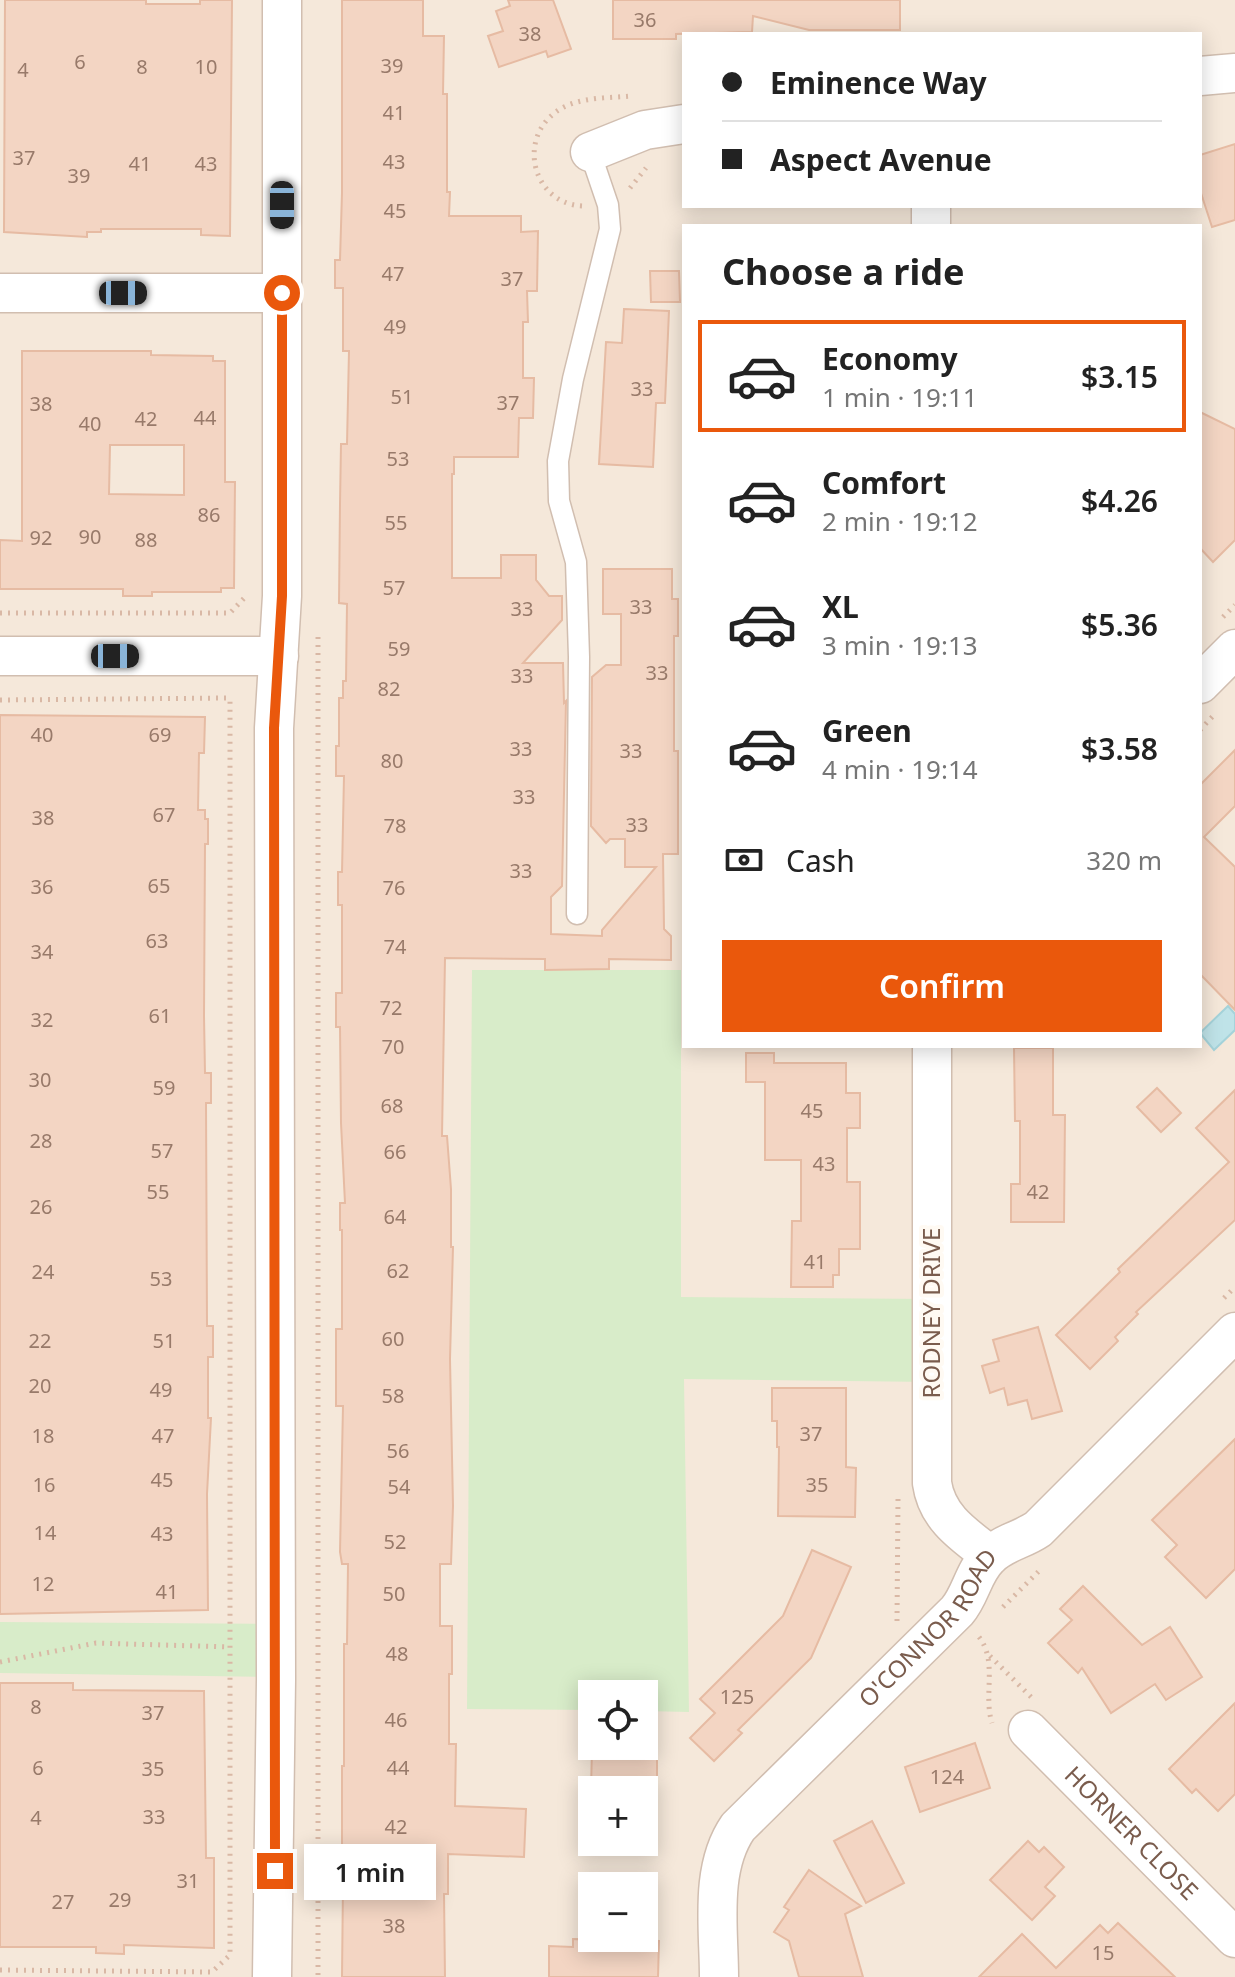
<!DOCTYPE html>
<meta charset="utf-8">
<style>
body{margin:0;font-family:"Noto Sans",sans-serif;background:#f2f2f2;color:#222;height:100vh;display:flex;flex-direction:column;font-size:30px;white-space:nowrap}
*{box-sizing:border-box;margin:0}
p{font-size:26px;color:#767676}
.icon{flex:none;width:44px;height:44px;fill:none;stroke:currentColor;stroke-width:2;stroke-linecap:round;stroke-linejoin:round}
.map{position:relative;flex:1;overflow:hidden}
.details{position:absolute;left:682px;top:224px;width:520px;height:824px;display:flex;flex-direction:column;background:#fff;border-radius:0px;box-shadow:0 4px 20px #0003}
.details>*{flex:none}
.top-card{position:absolute;left:682px;top:32px;width:520px;height:176px;border-radius:0px;box-shadow:0 4px 20px #0003;display:grid;align-content:center;height:176px;padding:0 40px;background:#fff}
.fabs{position:absolute;left:578px;top:1680px;display:grid;gap:16px}
.fabs a{display:grid;place-items:center;width:80px;height:80px;border-radius:0px;background:#fff;box-shadow:0 4px 20px #0003;font-size:40px}
.end{position:absolute;width:36px;height:36px;margin:-18px;border:10px solid #ea580c;background:#fff;box-shadow:0 0 0 4px #fff}
.from{border-radius:50%}
.bubble{position:absolute;height:56px;border-radius:0px;background:#fff;box-shadow:0 4px 20px #0003;font-size:26px;font-weight:600;line-height:56px;text-align:center}
.car{position:absolute;width:24px;height:48px;margin:-24px -12px;border-radius:10px;box-shadow:0 0 6px 2px #0007;background:linear-gradient(#222 24%,#8ab4d8 0 40%,#222 0 76%,#8ab4d8 0 86%,#222 0)}
.top-card b{display:flex;align-items:center;gap:28px;height:76px;font-size:30px}
.top-card b+b{border-top:2px solid #e0e0e0}
.top-card i{width:20px;height:20px;background:#222}
ul{padding:0;list-style:none}
li{display:flex;align-items:center;gap:24px;height:112px;margin:0 16px 12px;padding:0 24px;border:4px solid transparent;border-radius:0px}
li div{flex:1}
li b{display:block;font-size:30px}
li em{font-style:normal;font-weight:600}
li.selected{border-color:#ea580c}
li>.icon{width:72px;height:72px;stroke-width:1.5}
h2{padding:0 40px;font-size:36px;line-height:96px}
.pay{display:flex;align-items:center;gap:20px;height:88px;padding:0 40px;font-size:30px}
.pay p{margin-inline-start:auto}
.action{display:flex;gap:16px;margin-top:auto;padding:16px 40px}
.action a{flex:1;height:92px;border-radius:0px;background:#ea580c;color:#fff;font-size:32px;font-weight:600;line-height:92px;text-align:center}
.map>svg:first-child{display:block}
</style>
<div class="map">
<svg width="1235" height="1977" viewBox="0 0 1235 1977">
<rect width="100%" height="100%" fill="#fdf6ec"/>
<!-- residential -->
<path fill="#f5e8da" fill-rule="evenodd" d="M0,0H1235V1977H0ZM684,34H1200V206H684ZM684,226H1200V1046H684ZM592,1694H644V1746H592ZM592,1790H644V1842H592ZM592,1886H644V1938H592Z"/>
<!-- green -->
<g fill="#d8ecc9">
<path d="M472,970H681V1297L933,1299L932,1382L684,1379L689,1712L644,1711V1694H592V1710L467,1709Z"/>
<path d="M0,1622L276,1624V1677L0,1673Z"/>
</g>
<!-- water -->
<path fill="#bfe3e8" stroke="#a5d3da" stroke-width="2" d="M1228,1006L1235,1014V1030L1214,1050L1200,1033Z"/>
<!-- building -->
<g fill="#f3d5c3" stroke="#e6bba3" stroke-width="2" fill-rule="evenodd">
<path d="M5,0H146V4H200V0H232L230,236L201,235V229H101V232H87V237L4,232Z"/>
<path d="M342,0H423V36H444L443,94H447V192H450L449,216H521V232L538,231L537,291H527L528,322H523V378H534L533,418H519L518,457H454V474H452V578H501V555H536V580L549,596H562V620L523,663H563L564,703L566,701L562,886L551,897V934L602,936V930L656,867H625V839H610L606,843L591,826L592,677L606,665H621V614H603V569H672V599H678V636H674V751H678V854H663L664,929L671,936V960L609,959V969L545,970V959L445,958L442,1136H447L451,1189V1247H453L450,1359L453,1506L451,1564H440V1626H452V1674H449V1744H456L455,1806L526,1809L524,1857L448,1854V1894H444L445,1977H342L343,1884H339V1857H342V1766H344V1644H347L348,1564H342L340,1552L343,1406H336V1329H342V1230H340V1203H345L341,1123L340,1027H336V993H342V905H338V872H342L344,776H336V746H339V698H343V681H346L347,604L339,603L340,504L341,444H347L349,351H343V288H335V260H340L342,193Z"/>
<path d="M508,0H553L571,49L548,57L546,51L499,67L488,36L503,31L496,11L510,6Z"/>
<path d="M613,0H900V30H809L753,16L752,32L676,34V39H613Z"/>
<path d="M1235,144V220L1212,227L1200,190V155Z"/>
<path d="M650,271H679L680,302H651Z"/>
<path d="M624,309L669,311L665,403H656L653,467L599,464L606,342L622,343Z"/>
<path d="M22,351H151V355L213,356V361H225V482H235L234,588H221V592H152V596H123V589H0V540L22,541ZM110,445H184V495L109,494Z"/>
<path d="M1200,412L1235,429V540L1213,562L1200,548Z"/>
<path d="M0,715L205,717L204,753H199L198,810H205V819H208V844H205L204,1016L205,1073H211V1103H206L207,1326H213V1357H208V1418H211L207,1494L208,1610L0,1614Z"/>
<path d="M1235,750V806L1204,837L1235,867V1010L1200,974V785Z"/>
<path d="M1014,1048H1053V1115H1065L1064,1222H1011V1184H1020V1121H1015Z"/>
<path d="M746,1053H774V1063H846V1093H860V1128H847V1182H860V1249H839V1275H833V1287H791L792,1221H801V1160H765V1082H746Z"/>
<path d="M1157,1088L1181,1113L1161,1132L1137,1107Z"/>
<path d="M1235,1090V1220L1136,1312L1138,1314L1115,1337L1118,1341L1090,1369L1056,1335L1120,1272L1118,1269L1229,1162L1196,1128Z"/>
<path d="M1038,1327L1062,1411L1032,1419L1027,1400L1008,1405L1004,1388L990,1393L982,1366L999,1361L993,1340Z"/>
<path d="M772,1388H846V1467L856,1468L855,1517L778,1516L779,1447H777V1421H772Z"/>
<path d="M1235,1439V1569L1206,1598L1165,1557L1177,1545L1152,1520Z"/>
<path d="M812,1550L851,1567L811,1658L738,1730L742,1733L714,1761L690,1738L715,1713L700,1699L783,1616Z"/>
<path d="M1083,1586L1142,1645L1170,1627L1202,1677L1166,1700L1155,1684L1111,1713L1082,1668L1078,1673L1048,1643L1072,1620L1060,1609Z"/>
<path d="M0,1683H73V1690L204,1691L206,1858H214V1948L124,1945V1954L96,1953V1947H0Z"/>
<path d="M1235,1703V1794L1218,1811L1196,1789L1192,1793L1169,1769Z"/>
<path d="M975,1743L990,1788L920,1812L905,1767Z"/>
<path d="M592,1748L657,1749V1790H591Z"/>
<path d="M872,1821L904,1883L866,1903L834,1841Z"/>
<path d="M1028,1841L1039,1852L1044,1847L1064,1867L1045,1887L1055,1896L1032,1920L990,1880Z"/>
<path d="M809,1870L861,1906L845,1914L863,1977H799L789,1941L774,1932L789,1910L784,1907Z"/>
<path d="M1118,1923L1175,1977H979L1022,1934L1056,1968L1100,1925L1108,1933Z"/>
<path d="M573,1939L659,1941L658,1977H549V1946L573,1947Z"/>
</g>
<g fill="none" stroke-linecap="round" stroke-linejoin="round">
<defs>
<path id="lane" d="M577,914L579,657L576,562L559,501L558,461L573,379L610,229L608,205L590,152"/>
<g id="street">
<path d="M1200,76L1235,73"/>
<path d="M590,152L645,130L684,124"/>
<path d="M931,206V226"/>
<path d="M0,293H282"/>
<path d="M0,656H279"/>
<path d="M1200,684L1235,649"/>
<path d="M932,1046V1483C937,1518 964,1535 990,1555"/>
<path id="s1" d="M1028,1730L1235,1938"/>
<path d="M272,1977L276,1680L274,728L282,596V0"/>
<path id="s2" d="M719,1977C719,1928 709,1869 738,1827L957,1611C971,1595 973,1572 989,1557C1002,1543 1022,1540 1038,1529L1235,1332"/>
</g>
</defs>
<!-- lane casing -->
<use href="#lane" stroke="#d1beb0" stroke-width="23"/>
<!-- street casing -->
<use href="#street" stroke="#d1beb0" stroke-width="41"/>
<!-- path -->
<g stroke="#d9b8a5" stroke-width="5" stroke-dasharray="2 6" stroke-linecap="butt">
<path d="M630,188L646,168"/>
<path d="M582,206C530,203 515,132 564,107C584,97 609,98 631,96"/>
<path d="M0,613H230L247,595"/>
<path d="M1223,617L1235,605"/>
<path d="M318,637V1977"/>
<path d="M0,700L230,698"/>
<path d="M1200,730L1213,716"/>
<path d="M1224,1298L1235,1287"/>
<path d="M1003,1607L1041,1569"/>
<path d="M897,1621L898,1499"/>
<path d="M979,1637C998,1661 983,1695 992,1723"/>
<path d="M990,1656L1031,1697"/>
<path d="M0,1662L96,1643L230,1647"/>
<path d="M0,1970L212,1972L230,1955V700"/>
</g>
<!-- lane -->
<use href="#lane" stroke="#fff" stroke-width="20"/>
<!-- street -->
<use href="#street" stroke="#fff" stroke-width="38"/>
</g>
<g fill="none" stroke-linecap="round" stroke-linejoin="round">
<!-- route -->
<path stroke="#ea580c" stroke-width="10" d="M275,1871L274,728L282,596V293"/>
</g>
<g text-anchor="middle" stroke-width="8" stroke-linejoin="round" paint-order="stroke">
<!-- number labels -->
<g font-size="20" fill="#987a6a">
<text x="645" y="27">36</text>
<text x="530" y="41">38</text>
<text x="80" y="69">6</text>
<text x="392" y="73">39</text>
<text x="142" y="74">8</text>
<text x="206" y="74">10</text>
<text x="23" y="77">4</text>
<text x="394" y="120">41</text>
<text x="24" y="165">37</text>
<text x="394" y="169">43</text>
<text x="140" y="171">41</text>
<text x="206" y="171">43</text>
<text x="79" y="183">39</text>
<text x="395" y="218">45</text>
<text x="393" y="281">47</text>
<text x="512" y="286">37</text>
<text x="395" y="334">49</text>
<text x="642" y="396">33</text>
<text x="402" y="404">51</text>
<text x="508" y="410">37</text>
<text x="41" y="411">38</text>
<text x="205" y="425">44</text>
<text x="146" y="426">42</text>
<text x="90" y="431">40</text>
<text x="398" y="466">53</text>
<text x="209" y="522">86</text>
<text x="396" y="530">55</text>
<text x="90" y="544">90</text>
<text x="41" y="545">92</text>
<text x="146" y="547">88</text>
<text x="394" y="595">57</text>
<text x="641" y="614">33</text>
<text x="522" y="616">33</text>
<text x="399" y="656">59</text>
<text x="657" y="680">33</text>
<text x="522" y="683">33</text>
<text x="389" y="696">82</text>
<text x="42" y="742">40</text>
<text x="160" y="742">69</text>
<text x="521" y="756">33</text>
<text x="631" y="758">33</text>
<text x="392" y="768">80</text>
<text x="524" y="804">33</text>
<text x="164" y="822">67</text>
<text x="43" y="825">38</text>
<text x="637" y="832">33</text>
<text x="395" y="833">78</text>
<text x="521" y="878">33</text>
<text x="159" y="893">65</text>
<text x="42" y="894">36</text>
<text x="394" y="895">76</text>
<text x="157" y="948">63</text>
<text x="395" y="954">74</text>
<text x="42" y="959">34</text>
<text x="391" y="1015">72</text>
<text x="160" y="1023">61</text>
<text x="42" y="1027">32</text>
<text x="393" y="1054">70</text>
<text x="40" y="1087">30</text>
<text x="164" y="1095">59</text>
<text x="392" y="1113">68</text>
<text x="812" y="1118">45</text>
<text x="41" y="1148">28</text>
<text x="162" y="1158">57</text>
<text x="395" y="1159">66</text>
<text x="824" y="1171">43</text>
<text x="158" y="1199">55</text>
<text x="1038" y="1199">42</text>
<text x="41" y="1214">26</text>
<text x="395" y="1224">64</text>
<text x="815" y="1269">41</text>
<text x="398" y="1278">62</text>
<text x="43" y="1279">24</text>
<text x="161" y="1286">53</text>
<text x="393" y="1346">60</text>
<text x="40" y="1348">22</text>
<text x="164" y="1348">51</text>
<text x="40" y="1393">20</text>
<text x="161" y="1397">49</text>
<text x="393" y="1403">58</text>
<text x="811" y="1441">37</text>
<text x="43" y="1443">18</text>
<text x="163" y="1443">47</text>
<text x="398" y="1458">56</text>
<text x="162" y="1487">45</text>
<text x="44" y="1492">16</text>
<text x="817" y="1492">35</text>
<text x="399" y="1494">54</text>
<text x="45" y="1540">14</text>
<text x="162" y="1541">43</text>
<text x="395" y="1549">52</text>
<text x="43" y="1591">12</text>
<text x="167" y="1599">41</text>
<text x="394" y="1601">50</text>
<text x="397" y="1661">48</text>
<text x="737" y="1704">125</text>
<text x="36" y="1714">8</text>
<text x="153" y="1720">37</text>
<text x="396" y="1727">46</text>
<text x="38" y="1775">6</text>
<text x="398" y="1775">44</text>
<text x="153" y="1776">35</text>
<text x="947" y="1784">124</text>
<text x="154" y="1824">33</text>
<text x="36" y="1825">4</text>
<text x="396" y="1834">42</text>
<text x="188" y="1888">31</text>
<text x="120" y="1907">29</text>
<text x="63" y="1909">27</text>
<text x="394" y="1933">38</text>
<text x="1103" y="1960">15</text>
</g>
<!-- street labels -->
<g font-size="24" fill="#7a5c4d" stroke="#fffaf3">
<text transform="translate(932 1313) rotate(-90)" y="8">RODNEY DRIVE</text>
<text dy="8" stroke="none"><textPath href="#s2" startOffset="430">O'CONNOR ROAD</textPath></text>
<text dy="8" stroke="none"><textPath href="#s1" startOffset="146">HORNER CLOSE</textPath></text>
</g>
</g>
</svg>
<div class="fabs">
<a><svg class="icon" aria-label="locate" viewBox="0 0 24 24"><circle cx="12" cy="12" r="6"/><path d="M12 2v4M12 18v4M2 12h4M18 12h4"/></svg></a>
<a>+</a>
<a>−</a>
</div>
<i class="end from" style="left:282px;top:293px"></i>
<i class="end" style="left:275px;top:1871px"></i>
<div class="bubble" style="left:304px;top:1844px;width:132px">1 min</div>
<i class="car" style="left:282px;top:205px;rotate:180deg"></i>
<i class="car" style="left:123px;top:293px;rotate:90deg"></i>
<i class="car" style="left:115px;top:656px;rotate:90deg"></i>
<div class="top-card">
<b><i class="from"></i>Eminence Way</b>
<b><i></i>Aspect Avenue</b>
</div>
<section class="details">
<h2>Choose a ride</h2>
<ul>
<li class="selected"><svg class="icon" aria-label="car" viewBox="0 0 24 24"><path d="M5 17H2v-5l4-1 3-4h7l3 4 3 1v5h-3M9 17h6M6 11h13"/><circle cx="7" cy="17" r="2"/><circle cx="17" cy="17" r="2"/></svg><div><b>Economy</b><p>1 min · 19:11</p></div><em>$3.15</em></li>
<li><svg class="icon" aria-label="car" viewBox="0 0 24 24"><path d="M5 17H2v-5l4-1 3-4h7l3 4 3 1v5h-3M9 17h6M6 11h13"/><circle cx="7" cy="17" r="2"/><circle cx="17" cy="17" r="2"/></svg><div><b>Comfort</b><p>2 min · 19:12</p></div><em>$4.26</em></li>
<li><svg class="icon" aria-label="car" viewBox="0 0 24 24"><path d="M5 17H2v-5l4-1 3-4h7l3 4 3 1v5h-3M9 17h6M6 11h13"/><circle cx="7" cy="17" r="2"/><circle cx="17" cy="17" r="2"/></svg><div><b>XL</b><p>3 min · 19:13</p></div><em>$5.36</em></li>
<li><svg class="icon" aria-label="car" viewBox="0 0 24 24"><path d="M5 17H2v-5l4-1 3-4h7l3 4 3 1v5h-3M9 17h6M6 11h13"/><circle cx="7" cy="17" r="2"/><circle cx="17" cy="17" r="2"/></svg><div><b>Green</b><p>4 min · 19:14</p></div><em>$3.58</em></li>
</ul>
<div class="pay"><svg class="icon" aria-label="cash" viewBox="0 0 24 24"><path d="M3 7h18v10H3z"/><circle cx="12" cy="12" r="2"/></svg>Cash<p>320 m</p></div>
<div class="action"><a>Confirm</a></div>
</section>
</div>
